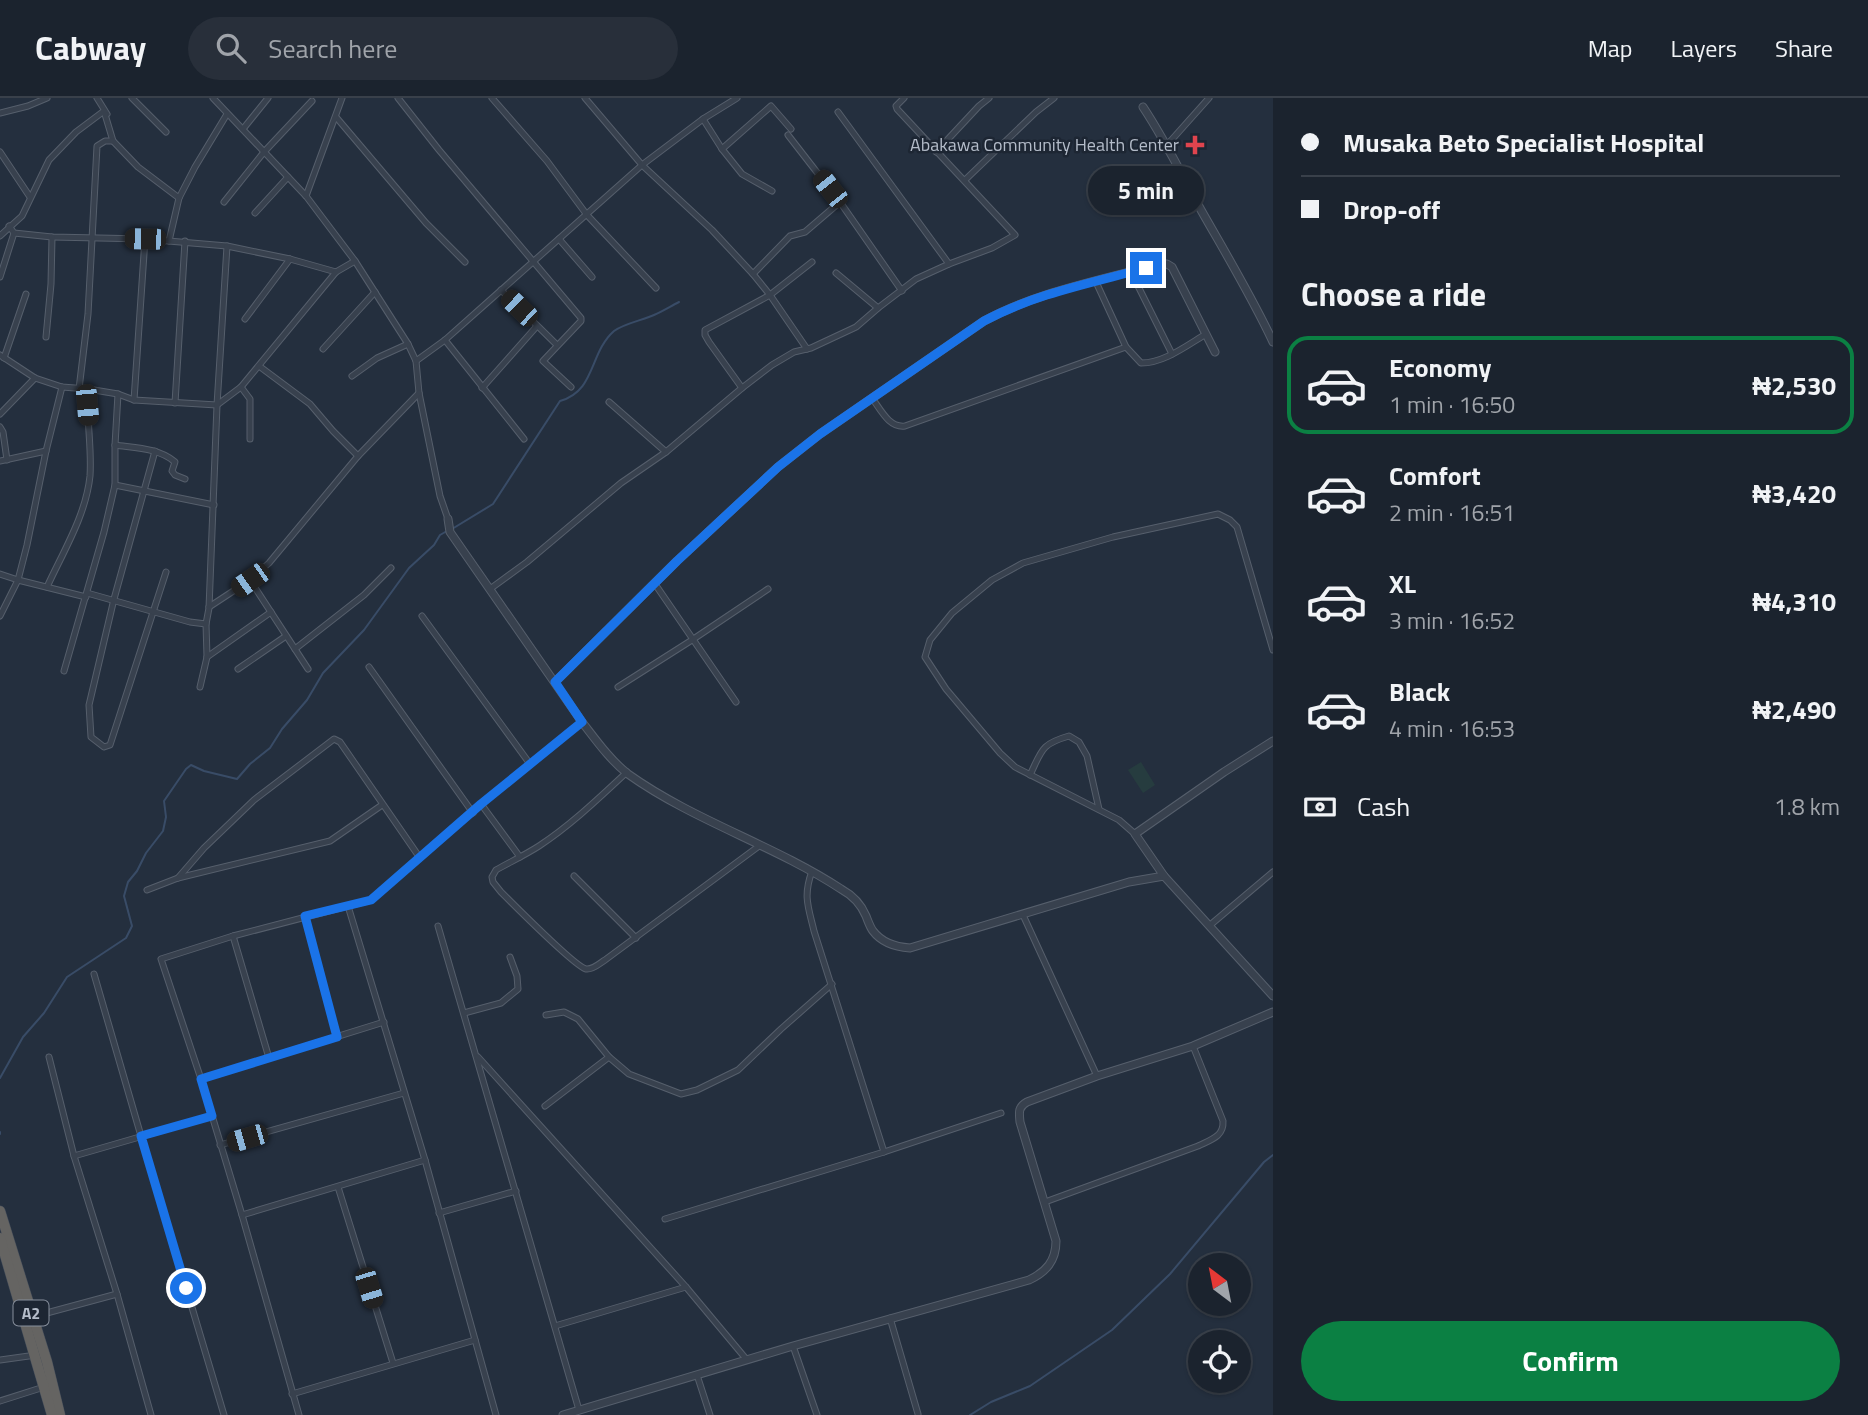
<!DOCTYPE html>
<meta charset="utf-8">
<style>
body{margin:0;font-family:"Titillium Web",sans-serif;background:#282f3a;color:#f1f3f6;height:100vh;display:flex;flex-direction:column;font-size:26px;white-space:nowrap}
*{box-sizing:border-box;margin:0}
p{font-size:23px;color:#a0a4aa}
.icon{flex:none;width:38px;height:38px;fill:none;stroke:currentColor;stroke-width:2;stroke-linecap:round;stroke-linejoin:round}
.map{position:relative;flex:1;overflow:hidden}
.sheet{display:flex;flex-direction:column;background:#1b232e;width:595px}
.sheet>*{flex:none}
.guide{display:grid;align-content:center;height:154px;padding:0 28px;background:#1b232e}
.needle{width:46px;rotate:328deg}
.buttons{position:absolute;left:1188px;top:1155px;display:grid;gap:14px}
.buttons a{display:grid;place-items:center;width:63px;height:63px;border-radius:50%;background:#1b232e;box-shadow:0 2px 5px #0004,0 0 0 2px #39404a;font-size:35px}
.end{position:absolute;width:32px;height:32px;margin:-16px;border:9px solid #1a73e8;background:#fff;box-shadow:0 0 0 4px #fff}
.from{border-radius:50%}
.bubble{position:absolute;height:49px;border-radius:24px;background:#1b232e;box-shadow:0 2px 5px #0004,0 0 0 2px #39404a;font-size:23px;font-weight:700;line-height:49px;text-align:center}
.car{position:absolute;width:21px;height:42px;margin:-21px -10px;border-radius:9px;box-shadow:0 0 5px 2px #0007;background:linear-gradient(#222 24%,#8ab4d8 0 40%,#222 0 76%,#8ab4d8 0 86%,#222 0)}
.guide b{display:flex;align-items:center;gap:24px;height:66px;font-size:26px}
.guide b+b{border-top:2px solid #39404a}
.guide i{width:18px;height:18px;background:#f1f3f6}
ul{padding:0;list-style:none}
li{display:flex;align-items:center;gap:21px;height:98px;margin:0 14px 10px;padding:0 14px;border:4px solid transparent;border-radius:21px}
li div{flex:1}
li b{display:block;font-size:26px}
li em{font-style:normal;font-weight:700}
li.active{border-color:#0b8043}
li>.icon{width:63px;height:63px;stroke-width:1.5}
h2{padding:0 28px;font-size:32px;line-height:84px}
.pay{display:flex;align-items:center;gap:18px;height:77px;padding:0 28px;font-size:26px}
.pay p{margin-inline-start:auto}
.cta{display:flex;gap:14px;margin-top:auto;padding:14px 28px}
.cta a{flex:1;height:80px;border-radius:42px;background:#0b8043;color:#fff;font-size:28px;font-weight:700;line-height:80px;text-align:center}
header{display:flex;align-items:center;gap:42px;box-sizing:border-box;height:98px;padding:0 35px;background:#1b232e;border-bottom:2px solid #39404a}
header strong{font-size:33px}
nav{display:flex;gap:38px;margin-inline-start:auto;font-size:24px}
.search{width:490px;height:63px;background:#282f3a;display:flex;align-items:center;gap:18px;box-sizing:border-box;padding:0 24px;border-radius:38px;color:#a0a4aa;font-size:26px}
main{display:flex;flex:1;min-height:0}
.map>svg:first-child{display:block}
</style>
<header>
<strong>Cabway</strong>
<div class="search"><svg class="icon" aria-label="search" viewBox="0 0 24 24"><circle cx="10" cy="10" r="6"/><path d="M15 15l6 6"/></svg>Search here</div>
<nav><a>Map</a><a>Layers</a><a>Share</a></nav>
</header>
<main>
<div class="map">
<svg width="1273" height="1317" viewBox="0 0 1273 1317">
<rect width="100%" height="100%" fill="#242f3e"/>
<!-- green -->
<path fill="#263c3f" d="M1141,664L1155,687L1143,695L1128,672Z"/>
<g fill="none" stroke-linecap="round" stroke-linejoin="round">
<!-- stream -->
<g stroke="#394c67" stroke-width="2">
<path d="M452,431L493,406L560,303C596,293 589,255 614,233C623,226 643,222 654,217C663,213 671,208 679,204"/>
<path d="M0,980L23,939L44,915L67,879L126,840L132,828L124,798L128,784L137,773L146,755L163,733L166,719L164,703L186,671L191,667L204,673L237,681L250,666L270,650L282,631L307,602L323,575L364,532L409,470L434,447L440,437L447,433"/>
<path d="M0,1034V1036"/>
<path d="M970,1317L991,1304L1030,1288L1112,1232L1170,1176L1264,1064L1273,1057"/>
</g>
<defs>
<g id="minor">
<path d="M97,0L107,16"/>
<path d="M132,0L166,34"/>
<path d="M213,0L306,98L355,163L408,246L416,263L419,295L440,398L448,421"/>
<path d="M398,0L439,52L581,220V223L543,263L571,289"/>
<path d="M492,0L547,63L587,117L656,190"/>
<path d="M585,0L642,67L712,132L753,176L770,197L807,251"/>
<path d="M904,0L896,8L897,11L1015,137L992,150L949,166"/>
<path d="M0,15L28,8L47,0"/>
<path d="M336,19L426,125L465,164"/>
<path d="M703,21L722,51L742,76L772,93"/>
<path d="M243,31L268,0"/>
<path d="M788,37L840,104"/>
<path d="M1167,47L1209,0"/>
<path d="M722,51L771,8L791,31"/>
<path d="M0,54L30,99"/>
<path d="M936,54L979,8L989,0"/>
<path d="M965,82L1036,14L1054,0"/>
<path d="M306,98L342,0"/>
<path d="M224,104L264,54L312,3"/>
<path d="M255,115L288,79"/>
<path d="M9,128L14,135L52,139L145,141L227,148L290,161L336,174"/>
<path d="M0,138L22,118L49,62L76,34L104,13L113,43L138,69L179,100"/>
<path d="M559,141L592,179"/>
<path d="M169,143L179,100L195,69L227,16"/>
<path d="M1131,174L1172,256"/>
<path d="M836,175L878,210"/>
<path d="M753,176L790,138L805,134L840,104L902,193"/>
<path d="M0,179L14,135"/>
<path d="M1096,184L1126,249L1141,265C1164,265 1186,248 1206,236"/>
<path d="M501,192L557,247"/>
<path d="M245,221L290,161"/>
<path d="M46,239L51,186L52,139"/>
<path d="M445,242L524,341"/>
<path d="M323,251L375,194"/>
<path d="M0,257L35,280L62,289L88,291L118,296L134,302L217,307L241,289L336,174L355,163"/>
<path d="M4,260L26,196"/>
<path d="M416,263L445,242L642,67L703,21L737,0"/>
<path d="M259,268L310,306L333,333L358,358"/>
<path d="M352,278L377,260L408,246"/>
<path d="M241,289L250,301V341"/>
<path d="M482,290L537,228"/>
<path d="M742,290L709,244L705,237V232L770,197L812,164"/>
<path d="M79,291L88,216L97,48L105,43H113"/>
<path d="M872,300C881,312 889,330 905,328L1126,249"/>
<path d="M134,302L145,141"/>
<path d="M609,304L666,354"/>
<path d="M175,305L185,143"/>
<path d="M0,316L35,280"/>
<path d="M0,329L3,334L7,362"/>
<path d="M115,347C135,350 159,350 175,364L172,373L175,377L185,381"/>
<path d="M155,353L114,501L89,607L91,639L104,649L110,647L166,474"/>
<path d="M0,363L46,353"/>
<path d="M115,387L214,407"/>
<path d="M0,476L18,482L86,499"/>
<path d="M250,482L308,571"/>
<path d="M655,486L736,604"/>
<path d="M47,489C63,454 86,417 90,378C92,348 86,320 88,291"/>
<path d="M490,491L527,464L621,385L666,354L742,290L772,267L794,254L811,250L856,229L878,210L916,181L949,166L838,14"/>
<path d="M87,495L190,524L206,526"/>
<path d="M209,509L250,482L269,465L358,358L419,295"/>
<path d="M0,518L18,482L27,447L46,353L62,289"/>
<path d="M422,518L530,666"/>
<path d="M295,551L364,497L391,470"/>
<path d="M207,559L271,514"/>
<path d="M369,569L473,715"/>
<path d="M238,571L286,538"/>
<path d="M64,573L104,434L115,387V347L118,296"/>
<path d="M200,589L207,559L206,526L209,510L217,307L227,148"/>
<path d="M618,589L692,542L768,491"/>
<path d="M627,674C599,700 571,727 539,748C525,757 510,764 496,772L492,779L493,784L501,794C513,806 576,869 586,871C593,872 600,865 605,862L759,748"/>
<path d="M1030,677C1042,652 1041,646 1069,638L1079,644L1087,658L1099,711"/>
<path d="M481,706L520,759"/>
<path d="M1135,736L1119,722L1015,669L1000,655L946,591L925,559L930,542L952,515L992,482L1023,465L1113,439L1218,416L1230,422L1237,429L1273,552"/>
<path d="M574,778L636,840"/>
<path d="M178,780L204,750L254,702L334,641L340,644L420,760"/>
<path d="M147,792L178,780L330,743L382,707"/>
<path d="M348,808L425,1062L496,1317"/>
<path d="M1023,817L1097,978"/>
<path d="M305,818L337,939"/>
<path d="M438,828L579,1312"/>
<path d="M1209,828L1273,774"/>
<path d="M233,838L269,960"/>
<path d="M94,876L141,1038L224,1317"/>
<path d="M464,915L501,905L518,891L517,878L510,859"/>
<path d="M546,917L564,914L578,921L609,959L629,976L681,996L697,992L738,972L781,931L832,886"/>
<path d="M49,959L74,1058L117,1196L151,1317"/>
<path d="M478,959L686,1189L747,1262"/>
<path d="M201,981L384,924"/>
<path d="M545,1008L609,959"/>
<path d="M220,1047L404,995"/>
<path d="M884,1054L1001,1015"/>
<path d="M74,1058L212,1018"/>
<path d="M338,1089L393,1265"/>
<path d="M1045,1104L1198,1048C1210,1042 1224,1039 1223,1023L1193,948"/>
<path d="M439,1115L516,1093"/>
<path d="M242,1117L425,1062"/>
<path d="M665,1121L884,1054L814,833C808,808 803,798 812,773"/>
<path d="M43,1216L117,1196"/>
<path d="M890,1220L918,1316"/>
<path d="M555,1228L686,1189"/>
<path d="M793,1248L817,1317"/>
<path d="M0,1262L36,1257"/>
<path d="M697,1277L710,1317"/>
<path d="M292,1296L475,1242"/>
<path d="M0,1303L44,1289"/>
<path d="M299,1317L242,1117L201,981L161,861L233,838L371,802L481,706L582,624"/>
</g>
<g id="tertiary">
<path d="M1143,9C1165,42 1182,77 1201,112C1226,156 1252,199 1273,244"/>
<path d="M448,421L450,434L582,624C596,642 610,662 628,676C694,723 774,747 841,791C852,797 861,806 866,818C868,823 870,829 873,833C882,845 896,849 910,850L1129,784L1164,778L1273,898"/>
<path d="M555,584L677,463L778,369L820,336L984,223C1037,194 1101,182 1160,166H1167L1172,169L1215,254"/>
<path d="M1164,778L1135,736L1224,674L1273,643"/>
<path d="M563,1317L793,1248L1029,1182C1046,1174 1056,1163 1056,1143L1020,1024C1019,1014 1018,1009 1027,1004L1097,978L1193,948L1273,914"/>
</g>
<g id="trunk">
<path d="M0,1113L47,1264L60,1317"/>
<path d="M0,1140L52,1317"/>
</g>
</defs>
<!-- minor casing -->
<use href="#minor" stroke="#565f6c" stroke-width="7"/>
<!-- tertiary casing -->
<use href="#tertiary" stroke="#565f6c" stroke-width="9"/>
<!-- trunk casing -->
<use href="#trunk" stroke="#434c59" stroke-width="11"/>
<!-- minor -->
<use href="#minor" stroke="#38414e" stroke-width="5"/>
<!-- tertiary -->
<use href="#tertiary" stroke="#38414e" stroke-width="7"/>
<!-- trunk -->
<use href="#trunk" stroke="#656462" stroke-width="10"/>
</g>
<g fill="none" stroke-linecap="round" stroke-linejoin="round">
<!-- route -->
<path stroke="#1a73e8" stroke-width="9" d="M186,1190L141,1038L212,1018L201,981L337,939L305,818L371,802L481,706L582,624L555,584L677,463L778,369L820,336L984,223C1034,196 1091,185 1146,170"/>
</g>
<!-- markers -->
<path fill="#e0444e" stroke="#1d2633" stroke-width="2.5" d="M1191.5 36.5h7v7h7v7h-7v7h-7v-7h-7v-7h7z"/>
<g text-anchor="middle" stroke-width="5" stroke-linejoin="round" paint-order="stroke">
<!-- shield labels -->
<rect fill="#1d2633" stroke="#878f9c" stroke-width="2" x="13.5" y="1202.5" width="35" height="25" rx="5"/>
<g font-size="16" font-weight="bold" fill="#b4bcc9">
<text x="31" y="1221">A2</text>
</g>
<!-- poi labels -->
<g font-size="18" fill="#b4bcc9" stroke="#1d2633" text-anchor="end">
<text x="1179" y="53">Abakawa Community Health Center</text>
</g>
</g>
</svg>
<div class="buttons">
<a><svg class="needle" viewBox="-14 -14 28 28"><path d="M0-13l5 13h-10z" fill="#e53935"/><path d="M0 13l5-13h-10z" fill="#a0a4aa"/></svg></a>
<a><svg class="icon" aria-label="locate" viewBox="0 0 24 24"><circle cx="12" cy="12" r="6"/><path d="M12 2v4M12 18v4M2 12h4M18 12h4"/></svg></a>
</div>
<i class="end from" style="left:186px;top:1190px"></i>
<i class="end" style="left:1146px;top:170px"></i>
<div class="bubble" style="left:1088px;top:68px;width:116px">5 min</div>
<i class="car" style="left:830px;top:91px;rotate:322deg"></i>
<i class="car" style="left:145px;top:141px;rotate:271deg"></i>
<i class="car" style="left:519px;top:210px;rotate:314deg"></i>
<i class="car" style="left:87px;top:307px;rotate:175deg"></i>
<i class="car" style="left:250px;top:482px;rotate:235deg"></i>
<i class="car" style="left:247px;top:1040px;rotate:254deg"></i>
<i class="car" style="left:369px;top:1190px;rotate:163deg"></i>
</div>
<section class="sheet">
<div class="guide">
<b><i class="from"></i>Musaka Beto Specialist Hospital</b>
<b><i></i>Drop-off</b>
</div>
<h2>Choose a ride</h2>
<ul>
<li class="active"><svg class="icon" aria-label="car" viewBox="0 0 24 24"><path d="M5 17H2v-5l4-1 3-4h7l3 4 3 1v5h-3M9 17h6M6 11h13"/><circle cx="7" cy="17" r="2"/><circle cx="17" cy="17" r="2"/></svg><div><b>Economy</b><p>1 min · 16:50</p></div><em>₦2,530</em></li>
<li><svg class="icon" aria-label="car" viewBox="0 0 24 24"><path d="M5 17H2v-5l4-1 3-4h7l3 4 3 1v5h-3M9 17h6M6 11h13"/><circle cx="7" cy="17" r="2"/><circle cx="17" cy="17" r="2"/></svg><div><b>Comfort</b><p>2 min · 16:51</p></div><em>₦3,420</em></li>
<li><svg class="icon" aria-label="car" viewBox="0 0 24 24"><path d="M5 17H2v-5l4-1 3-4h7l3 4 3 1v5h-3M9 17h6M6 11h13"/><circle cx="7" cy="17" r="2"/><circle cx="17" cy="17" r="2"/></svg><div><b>XL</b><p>3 min · 16:52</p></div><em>₦4,310</em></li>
<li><svg class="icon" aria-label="car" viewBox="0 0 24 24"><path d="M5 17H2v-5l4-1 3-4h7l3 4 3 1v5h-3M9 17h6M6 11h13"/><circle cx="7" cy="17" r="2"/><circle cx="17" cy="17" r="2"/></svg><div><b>Black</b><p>4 min · 16:53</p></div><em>₦2,490</em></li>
</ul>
<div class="pay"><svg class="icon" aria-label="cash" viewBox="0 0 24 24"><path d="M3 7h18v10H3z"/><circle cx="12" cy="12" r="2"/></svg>Cash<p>1.8 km</p></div>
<div class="cta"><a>Confirm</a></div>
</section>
</main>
